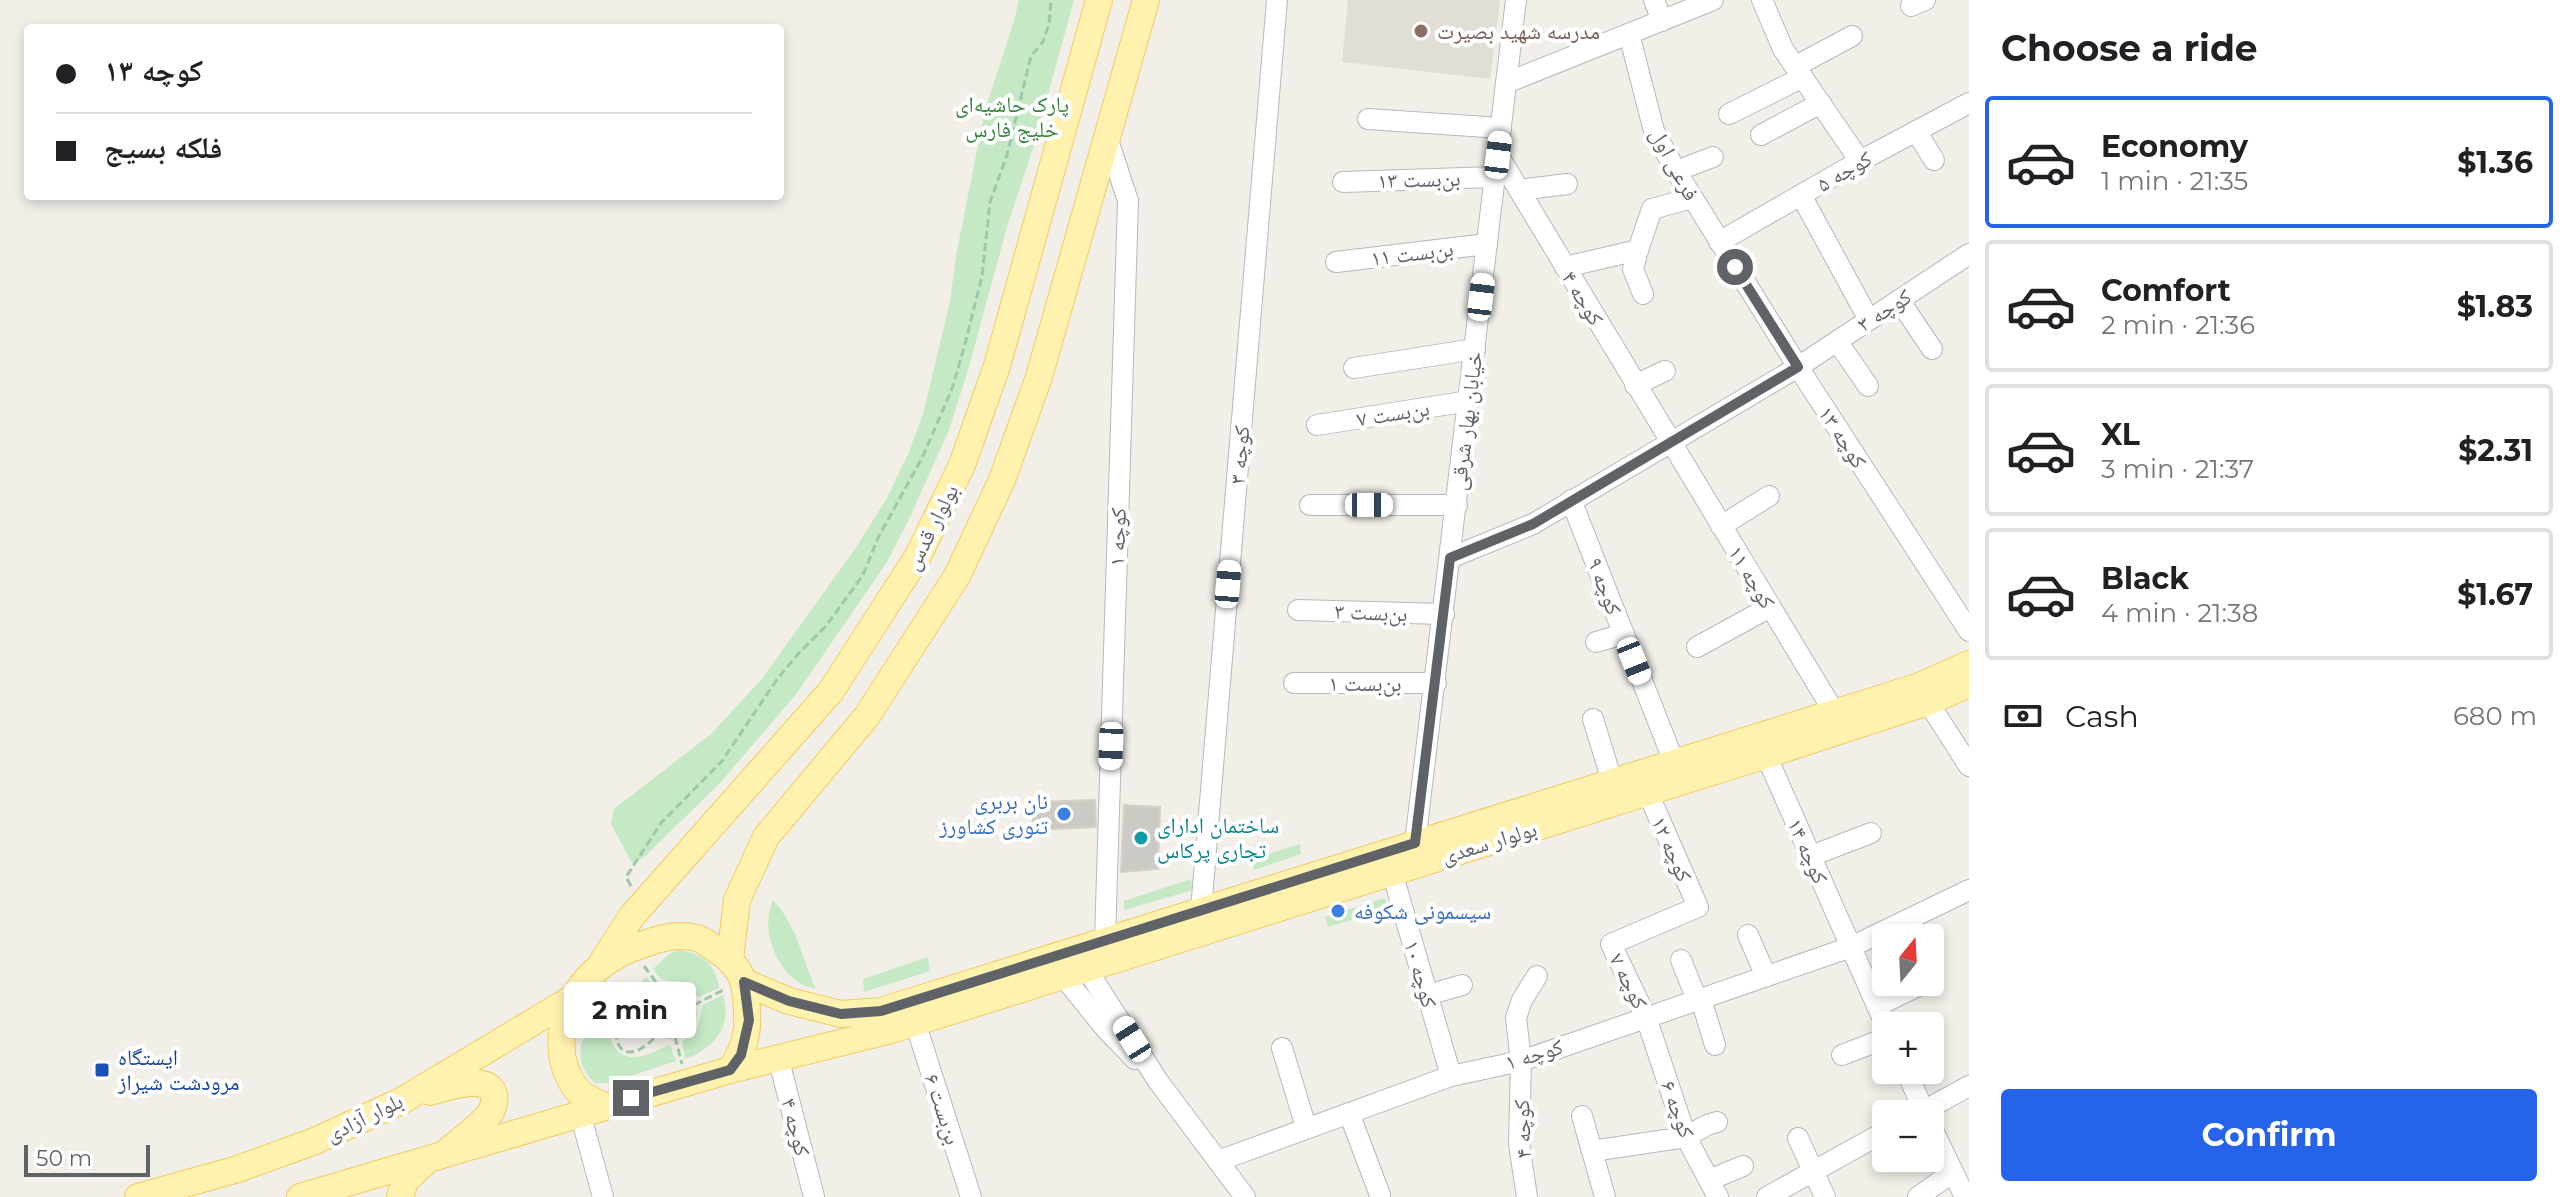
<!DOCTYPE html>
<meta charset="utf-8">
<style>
body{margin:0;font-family:Montserrat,"Noto Naskh Arabic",sans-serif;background:#f6f6f6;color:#202124;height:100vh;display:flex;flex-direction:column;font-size:30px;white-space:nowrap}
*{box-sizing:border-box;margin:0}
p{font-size:26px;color:#757577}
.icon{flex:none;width:44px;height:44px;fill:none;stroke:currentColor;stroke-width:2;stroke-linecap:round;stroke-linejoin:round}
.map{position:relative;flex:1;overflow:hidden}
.details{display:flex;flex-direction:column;background:#fff;width:600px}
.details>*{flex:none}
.hud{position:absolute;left:24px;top:24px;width:760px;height:176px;border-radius:8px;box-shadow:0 4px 12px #0003;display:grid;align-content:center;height:176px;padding:0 32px;background:#fff}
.needle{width:52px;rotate:18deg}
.buttons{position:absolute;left:1872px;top:924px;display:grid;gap:16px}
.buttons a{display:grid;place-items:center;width:72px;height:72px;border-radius:8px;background:#fff;box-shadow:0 4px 12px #0003;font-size:40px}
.scale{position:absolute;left:24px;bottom:20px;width:126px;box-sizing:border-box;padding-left:8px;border:4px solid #5f6368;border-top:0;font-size:22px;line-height:28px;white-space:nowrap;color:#5f6368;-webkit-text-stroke:6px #fff;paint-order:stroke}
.end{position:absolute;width:36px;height:36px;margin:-18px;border:10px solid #5f6368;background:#fff;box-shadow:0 0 0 4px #fff}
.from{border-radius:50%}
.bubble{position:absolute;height:56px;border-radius:8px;background:#fff;box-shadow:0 4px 12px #0003;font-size:26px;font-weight:700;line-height:56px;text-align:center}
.car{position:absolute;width:24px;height:48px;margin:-24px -12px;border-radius:10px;box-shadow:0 0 6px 2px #0007;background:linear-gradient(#fff 24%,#345 0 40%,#fff 0 76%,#345 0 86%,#fff 0)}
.hud b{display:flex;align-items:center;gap:28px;height:76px;font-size:30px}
.hud b+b{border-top:2px solid #e0e0e0}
.hud i{width:20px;height:20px;background:#202124}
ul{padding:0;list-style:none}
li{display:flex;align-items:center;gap:24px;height:132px;margin:0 16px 12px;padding:0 16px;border:4px solid #e0e0e0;border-radius:8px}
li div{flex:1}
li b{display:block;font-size:30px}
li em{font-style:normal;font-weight:700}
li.selected{border-color:#2563eb}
li>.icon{width:72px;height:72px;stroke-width:1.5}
h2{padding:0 32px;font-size:36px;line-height:96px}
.pay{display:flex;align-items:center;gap:20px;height:88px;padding:0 32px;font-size:30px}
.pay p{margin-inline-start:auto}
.cta{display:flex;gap:16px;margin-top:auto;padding:16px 32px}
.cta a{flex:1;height:92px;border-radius:8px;background:#2563eb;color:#fff;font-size:32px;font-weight:700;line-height:92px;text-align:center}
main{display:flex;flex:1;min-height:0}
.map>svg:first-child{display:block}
</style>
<main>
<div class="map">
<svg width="1969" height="1197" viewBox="0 0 1969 1197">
<rect width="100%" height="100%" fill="#f1efe8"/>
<!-- education -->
<path fill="#e1ded6" d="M1348,0H1500L1490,79L1342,62Z"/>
<!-- green -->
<g fill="#c5e8c5">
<path d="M1019,0H1074L1034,145L1007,227L968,370L949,430L910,517L887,562L797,693L720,783L642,859L632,863L611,824L614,809L711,734L761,680L855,549L887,498L909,452L923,414L950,302L956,256L985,110L1014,21Z"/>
<path d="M1300,844L1301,854L1254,870L1252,859Z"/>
<path d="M1191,879L1193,890L1124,910V901Z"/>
<path d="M1385,898L1389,908L1328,927L1325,917Z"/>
<path d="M773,900C797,926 802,958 816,989C810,987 802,985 798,982C773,964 761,927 773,900Z"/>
<path d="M678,950C702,953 716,964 719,988L698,997C679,968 667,993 653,969L668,955Z"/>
<path d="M928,957L930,971L864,992L863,979Z"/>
<path d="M646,977L653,985L614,1027L611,1041C625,1069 648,1054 670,1045L676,1061L609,1083H595C582,1071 577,1056 583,1040Z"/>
<path d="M723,995C733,1027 713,1049 685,1059L682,1042L696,1032L703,1005Z"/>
</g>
<!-- water -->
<path fill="#aadaff" d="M663,994L679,996L688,1007L687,1022C672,1039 649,1030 651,1007Z"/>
<!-- building -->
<g fill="#cccac5" stroke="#d6d1c6" stroke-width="2">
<path d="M1095,800L1096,827L1033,830L1032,802Z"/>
<path d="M1124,805L1160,807L1158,869L1121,872Z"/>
</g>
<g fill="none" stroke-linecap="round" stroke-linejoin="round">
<defs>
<g id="minor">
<path d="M1654,0L1662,21"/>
<path d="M1762,0L1783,49L1860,161"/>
<path d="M1911,6L1925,0"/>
<path d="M1629,34L1654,131L1676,171L1798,367L1969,631"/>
<path d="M1796,66L1852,36"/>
<path d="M1506,83L1713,0"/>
<path d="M1729,114L1803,77"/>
<path d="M1368,119L1501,128"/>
<path d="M1916,131L1934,160"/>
<path d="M1761,135L1821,103"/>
<path d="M1498,155L1834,712"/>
<path d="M1676,171L1713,157"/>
<path d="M1343,182L1495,177"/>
<path d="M1519,190L1567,184"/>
<path d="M1801,195L1869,320"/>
<path d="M1719,242L1860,161L1969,103"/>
<path d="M1638,250L1633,269L1643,294"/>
<path d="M1336,262L1487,244"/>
<path d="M1565,267L1638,250L1652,209L1692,198"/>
<path d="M1899,300L1932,349"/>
<path d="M1837,341L1868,386"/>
<path d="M1354,368L1475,349"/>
<path d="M1635,385L1665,371"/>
<path d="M1317,425L1469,401"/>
<path d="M1571,500L1674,762"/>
<path d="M1310,505H1457"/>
<path d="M1721,526L1769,496"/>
<path d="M1450,558L1533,524L1798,367L1969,254"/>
<path d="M1298,610L1444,614"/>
<path d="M1596,642L1624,634"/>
<path d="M1697,647L1770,607"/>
<path d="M1294,683H1436"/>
<path d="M1928,702L1969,766"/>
<path d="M1593,719L1612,781"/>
<path d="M1766,755L1886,1026"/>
<path d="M1648,793L1698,907L1611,944L1646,1017L1686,1137L1718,1197"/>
<path d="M1415,843L1516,0"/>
<path d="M1811,856L1871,833"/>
<path d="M1392,872L1451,1076"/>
<path d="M1201,910L1277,0"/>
<path d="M1748,935L1766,976"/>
<path d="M1105,940L1128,201L1107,137"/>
<path d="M1681,960L1697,1000"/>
<path d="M1086,968L1158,1081L1245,1197"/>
<path d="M1063,976L1105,1028L1135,1059"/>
<path d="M1428,995L1462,985"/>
<path d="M1701,999L1715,1045"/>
<path d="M1877,1006L1926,982"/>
<path d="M915,1022L971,1197"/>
<path d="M1282,1048L1306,1127"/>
<path d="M1842,1055L1886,1038"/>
<path d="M778,1057L814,1197"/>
<path d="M1906,1070L1925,1114"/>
<path d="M580,1113L603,1197"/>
<path d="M1349,1113L1380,1195"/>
<path d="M1918,1114L1969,1086"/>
<path d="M1582,1116L1605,1197"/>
<path d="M1930,1124L1965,1197"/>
<path d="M1798,1138L1825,1197"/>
<path d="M1592,1151L1686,1137L1707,1125L1717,1122"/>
<path d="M1218,1161L1451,1076L1521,1061L1851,947L1969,890"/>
<path d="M1709,1180L1743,1166"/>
<path d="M1527,1197L1519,1144L1521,1061L1516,1018L1522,1000L1537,976"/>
<path d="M1767,1197L1886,1131"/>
<path d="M1918,1197L1953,1172"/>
</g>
<g id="major">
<path d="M730,959L737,900L766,837L867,716L957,576L1002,480L1039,377L1146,0"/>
<path d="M599,967L632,916L831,691L918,556L962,465L997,366L1099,0"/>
<path d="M744,982L789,1001L841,1014L881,1011L1917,687L1969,664"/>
<path d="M730,1070L888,1031L1063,976L1766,755L1928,702L1969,684"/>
<path d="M430,1092C445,1088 486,1073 494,1094C496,1099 493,1107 491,1112C483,1124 461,1140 449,1150"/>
<path d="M138,1197L238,1169L315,1141L403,1100L573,998"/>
<path d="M300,1197L730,1070C750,1043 749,1021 745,989C743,973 731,959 718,951C712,947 704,940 697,938C678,933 661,938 644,944C629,949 613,956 601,966C563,995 547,1051 577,1090C583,1097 595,1101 603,1106"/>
<path d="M400,1197L405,1181L425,1162"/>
</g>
</defs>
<!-- minor casing -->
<use href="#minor" stroke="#b5b8bc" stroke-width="22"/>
<!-- major casing -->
<use href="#major" stroke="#f2c960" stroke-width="28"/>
<!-- path -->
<g stroke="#9cc7a9" stroke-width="3" stroke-dasharray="8 4" stroke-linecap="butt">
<path d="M631,886L626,877L661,823L722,761L778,678L799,653L826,626L863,575L878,538L923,456L952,389L965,344L982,276L990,202L1007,155L1031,56L1043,42L1049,24L1051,0"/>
<path d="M644,966L661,989"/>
<circle cx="670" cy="1012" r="25"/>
<path d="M694,1005L723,990"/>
<path d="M644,1008C636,1014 625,1020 619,1028C613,1037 619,1053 630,1052C640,1052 651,1042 657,1035"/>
<path d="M675,1037L682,1064"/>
</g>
<!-- minor -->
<use href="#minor" stroke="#fff" stroke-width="20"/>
<!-- major -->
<use href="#major" stroke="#fff2af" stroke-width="26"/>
</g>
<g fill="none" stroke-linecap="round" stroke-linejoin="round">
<!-- route -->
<path stroke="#5f6368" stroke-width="10" d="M631,1098L730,1070L741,1055L749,1020L744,982L789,1001L841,1014L881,1011L1415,843L1450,558L1533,524L1798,367L1735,267"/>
</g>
<!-- markers -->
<circle fill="#8d6e63" stroke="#fff" stroke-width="3" cx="1421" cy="31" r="8"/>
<g fill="#3f7fe0" stroke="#fff" stroke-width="3">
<circle cx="1064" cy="814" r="8"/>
<circle cx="1338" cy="911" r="8"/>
</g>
<circle fill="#0f9aa8" stroke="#fff" stroke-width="3" cx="1141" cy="838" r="8"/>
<rect fill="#1a4fb4" stroke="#fff" stroke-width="3" x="94" y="1062" width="16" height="16" rx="4"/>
<g text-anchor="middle" stroke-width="8" stroke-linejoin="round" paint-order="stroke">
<!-- education labels -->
<g font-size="22" fill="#785e54" stroke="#fff" text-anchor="start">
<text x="1437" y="39">مدرسه شهید بصیرت</text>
</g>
<!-- park labels -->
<g font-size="22" fill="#348238" stroke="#fff">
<text x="1012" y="112">پارک حاشیه‌ای<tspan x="1012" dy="25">خلیج فارس</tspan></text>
</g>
<!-- street labels -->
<g font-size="22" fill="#5f6368" stroke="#fff">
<text transform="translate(1675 164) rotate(62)" y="8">فرعی اول</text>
<text transform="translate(1844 171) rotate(-30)" y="8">کوچه ۵</text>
<text transform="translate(1419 179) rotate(-2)" y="8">بن‌بست ۱۳</text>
<text transform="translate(1412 253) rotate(-7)" y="8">بن‌بست ۱۱</text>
<text transform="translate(1583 298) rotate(59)" y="8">کوچه ۴</text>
<text transform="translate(1884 310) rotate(-33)" y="8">کوچه ۳</text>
<text transform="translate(1393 413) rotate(-9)" y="8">بن‌بست ۷</text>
<text transform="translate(1466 421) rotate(-83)" y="8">خیابان بهار شرقی</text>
<text transform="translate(1843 437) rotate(57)" y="8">کوچه ۱۳</text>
<text transform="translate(1239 455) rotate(-85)" y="8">کوچه ۳</text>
<text transform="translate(931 527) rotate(-63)" y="8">بولوار قدس</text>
<text transform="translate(1117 537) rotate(-88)" y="8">کوچه ۱</text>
<text transform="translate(1752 577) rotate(59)" y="8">کوچه ۱۱</text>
<text transform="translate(1605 586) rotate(69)" y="8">کوچه ۹</text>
<text transform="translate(1371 612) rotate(2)" y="8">بن‌بست ۳</text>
<text x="1365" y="691">بن‌بست ۱</text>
<text transform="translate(1489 842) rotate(-17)" y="8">بولوار سعدی</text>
<text transform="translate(1672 849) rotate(66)" y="8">کوچه ۱۲</text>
<text transform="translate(1808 851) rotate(66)" y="8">کوچه ۱۴</text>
<text transform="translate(1421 974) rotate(74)" y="8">کوچه ۱۰</text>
<text transform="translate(1629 981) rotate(64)" y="8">کوچه ۷</text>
<text transform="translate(1534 1054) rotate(-17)" y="8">کوچه ۱</text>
<text transform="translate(943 1109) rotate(72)" y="8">بن‌بست ۶</text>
<text transform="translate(1678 1109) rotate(70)" y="8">کوچه ۶</text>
<text transform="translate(364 1117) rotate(-26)" y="8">بلوار آزادی</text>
<text transform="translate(796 1127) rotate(75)" y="8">کوچه ۴</text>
<text transform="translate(1522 1129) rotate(-92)" y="8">کوچه ۴</text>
</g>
<!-- shop labels -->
<g font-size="22" fill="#366cbe" stroke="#fff" text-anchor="end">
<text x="1048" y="809">نان بربری<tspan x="1048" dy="25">تنوری کشاورز</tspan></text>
<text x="1354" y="919" text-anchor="start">سیسمونی شکوفه</text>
</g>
<!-- culture labels -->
<g font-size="22" fill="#0d838f" stroke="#fff" text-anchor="start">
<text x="1157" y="833">ساختمان ادارای<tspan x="1157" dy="25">تجاری پرکاس</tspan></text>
</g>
<!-- transit labels -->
<g font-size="22" fill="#164399" stroke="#fff" text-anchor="start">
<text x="118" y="1065">ایستگاه<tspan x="118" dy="25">مرودشت شیراز</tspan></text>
</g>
</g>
</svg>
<div class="buttons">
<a><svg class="needle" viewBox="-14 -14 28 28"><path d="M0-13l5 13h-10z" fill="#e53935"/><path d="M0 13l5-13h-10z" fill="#757577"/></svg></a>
<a>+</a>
<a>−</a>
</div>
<div class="scale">50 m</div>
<i class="end from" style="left:1735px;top:267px"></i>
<i class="end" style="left:631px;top:1098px"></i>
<div class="bubble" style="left:564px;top:982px;width:132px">2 min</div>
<i class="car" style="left:1498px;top:155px;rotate:7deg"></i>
<i class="car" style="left:1481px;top:297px;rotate:7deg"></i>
<i class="car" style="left:1369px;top:505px;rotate:90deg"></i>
<i class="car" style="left:1228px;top:584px;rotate:5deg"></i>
<i class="car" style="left:1634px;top:661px;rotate:158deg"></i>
<i class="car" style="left:1111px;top:746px;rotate:182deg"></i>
<i class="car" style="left:1132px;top:1039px;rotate:328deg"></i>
<div class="hud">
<b><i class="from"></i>کوچه ۱۳</b>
<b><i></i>فلکه بسیج</b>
</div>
</div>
<section class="details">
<h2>Choose a ride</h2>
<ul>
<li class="selected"><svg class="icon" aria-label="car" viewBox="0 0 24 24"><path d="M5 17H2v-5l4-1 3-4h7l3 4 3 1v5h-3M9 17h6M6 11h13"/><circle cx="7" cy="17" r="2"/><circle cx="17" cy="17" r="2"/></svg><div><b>Economy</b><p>1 min · 21:35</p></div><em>$1.36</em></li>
<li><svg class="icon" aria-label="car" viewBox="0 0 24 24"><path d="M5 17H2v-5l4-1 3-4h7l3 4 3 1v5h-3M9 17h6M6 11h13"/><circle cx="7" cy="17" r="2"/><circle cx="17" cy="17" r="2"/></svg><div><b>Comfort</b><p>2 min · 21:36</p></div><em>$1.83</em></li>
<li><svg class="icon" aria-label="car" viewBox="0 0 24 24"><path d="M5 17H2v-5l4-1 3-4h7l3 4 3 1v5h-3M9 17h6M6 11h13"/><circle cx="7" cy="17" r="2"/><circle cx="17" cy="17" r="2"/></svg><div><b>XL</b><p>3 min · 21:37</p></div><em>$2.31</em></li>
<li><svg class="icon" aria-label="car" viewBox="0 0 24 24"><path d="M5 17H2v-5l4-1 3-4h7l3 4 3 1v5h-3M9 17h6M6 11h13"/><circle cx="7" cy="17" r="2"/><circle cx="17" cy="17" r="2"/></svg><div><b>Black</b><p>4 min · 21:38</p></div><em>$1.67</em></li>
</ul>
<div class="pay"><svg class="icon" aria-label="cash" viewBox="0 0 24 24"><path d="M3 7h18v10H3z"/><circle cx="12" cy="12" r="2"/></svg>Cash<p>680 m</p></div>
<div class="cta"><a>Confirm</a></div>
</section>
</main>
